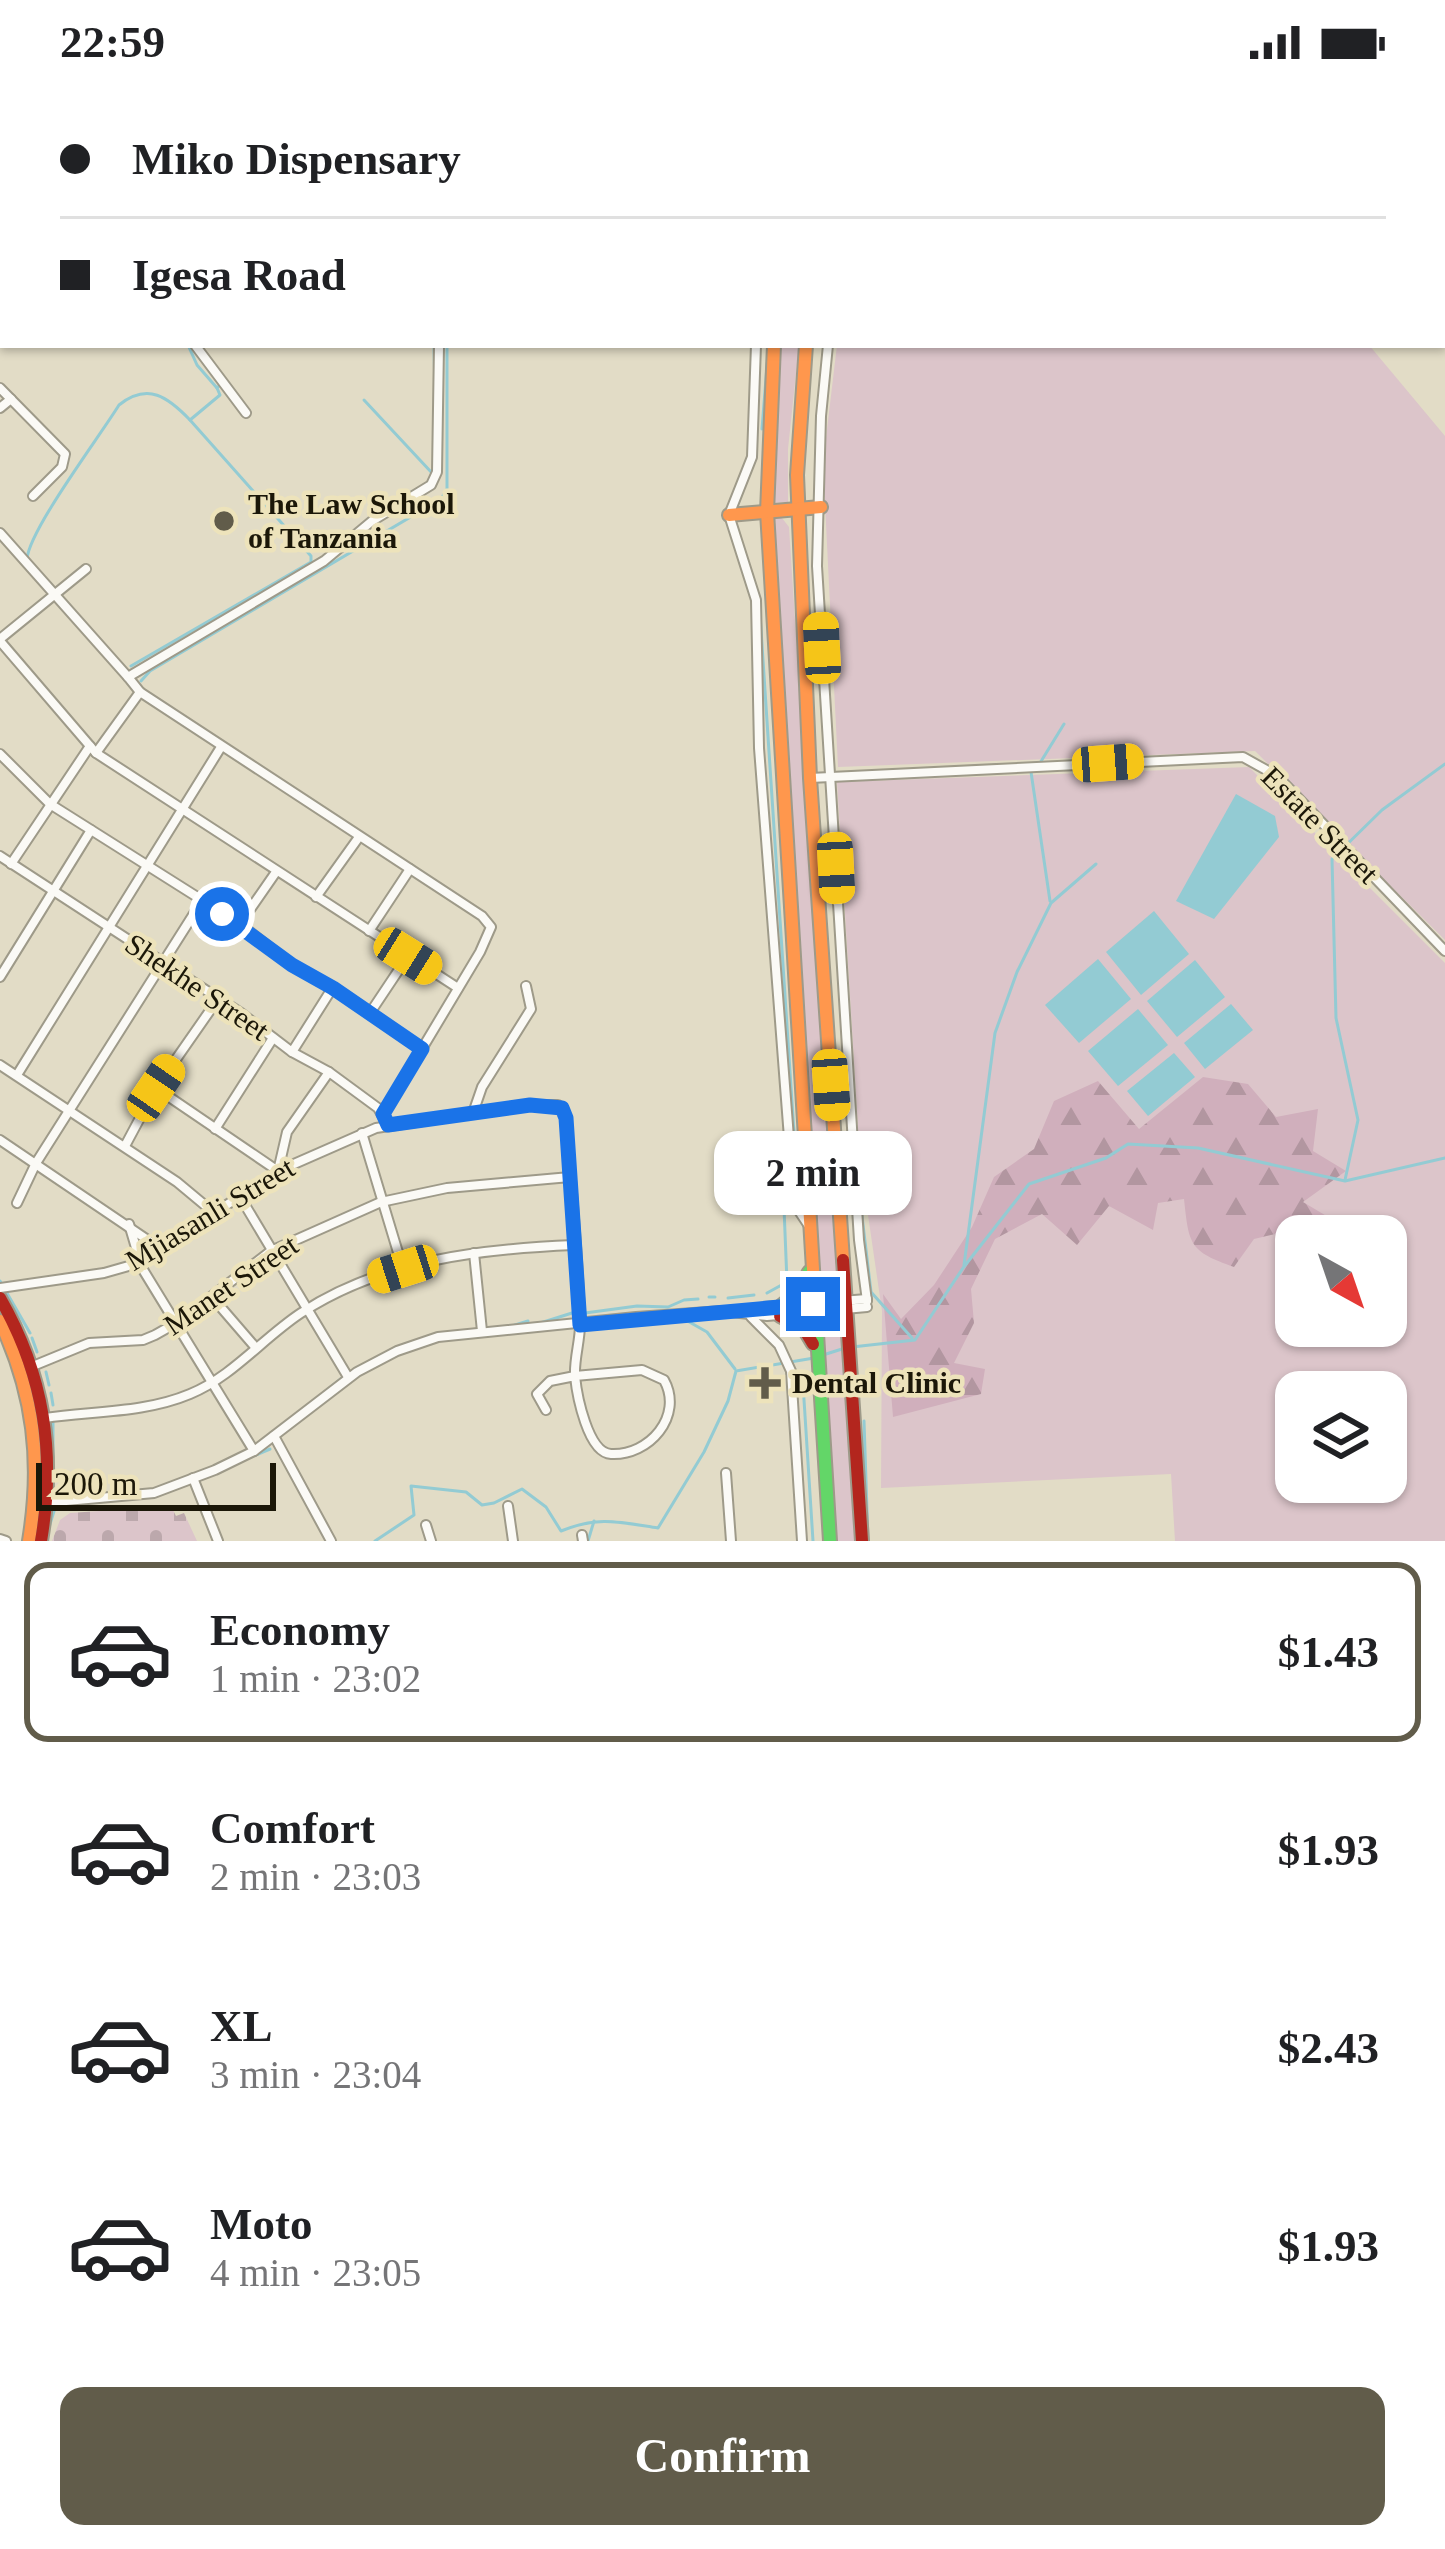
<!DOCTYPE html>
<meta charset="utf-8">
<style>
body{margin:0;font-family:"Times New Roman",serif;background:#f2f2f2;color:#202124;height:100vh;display:flex;flex-direction:column;font-size:45px;white-space:nowrap}
*{box-sizing:border-box;margin:0}
p{font-size:39px;color:#757577}
.icon{flex:none;width:66px;height:66px;fill:none;stroke:currentColor;stroke-width:2;stroke-linecap:round;stroke-linejoin:round}
.map{position:relative;height:1457px;overflow:hidden}
.sheet{display:flex;flex-direction:column;background:#fff;flex:1}
.sheet>*{flex:none}
.hud{position:absolute;left:0px;top:0px;width:1446px;height:264px;box-shadow:0 3px 9px #0004;display:grid;align-content:center;height:264px;padding:0 60px;background:#fff}
.needle{width:78px;rotate:140deg}
.fabs{position:absolute;left:1275px;top:1131px;display:grid;gap:24px}
.fabs a{display:grid;place-items:center;width:132px;height:132px;border-radius:24px;background:#fff;box-shadow:0 3px 9px #0004;font-size:60px}
.scale{position:absolute;left:36px;bottom:30px;width:240px;box-sizing:border-box;padding-left:12px;border:6px solid #1b1708;border-top:0;font-size:33px;line-height:42px;white-space:nowrap;color:#1b1708;-webkit-text-stroke:9px #ede3bb;paint-order:stroke}
.end{position:absolute;width:54px;height:54px;margin:-27px;border:15px solid #1a73e8;background:#fff;box-shadow:0 0 0 6px #fff}
.from{border-radius:50%}
.bubble{position:absolute;height:84px;border-radius:24px;background:#fff;box-shadow:0 3px 9px #0004;font-size:39px;font-weight:700;line-height:84px;text-align:center}
.car{position:absolute;width:36px;height:72px;margin:-36px -18px;border-radius:15px;box-shadow:0 0 9px 3px #0007;background:linear-gradient(#f5c518 24%,#345 0 40%,#f5c518 0 76%,#345 0 86%,#f5c518 0)}
.hud b{display:flex;align-items:center;gap:42px;height:114px;font-size:45px}
.hud b+b{border-top:3px solid #e0e0e0}
.hud i{width:30px;height:30px;background:#202124}
ul{padding:21px 0 0;list-style:none}
li{display:flex;align-items:center;gap:36px;height:180px;margin:0 24px 18px;padding:0 36px;border:6px solid transparent;border-radius:24px}
li div{flex:1}
li b{display:block;font-size:45px}
li em{font-style:normal;font-weight:700}
li.on{border-color:#615c4a}
li>.icon{width:108px;height:108px;stroke-width:1.5}
.cta{display:flex;gap:24px;margin-top:auto;padding:24px 60px}
.cta a{flex:1;height:138px;border-radius:24px;background:#615c4a;color:#fff;font-size:48px;font-weight:700;line-height:138px;text-align:center}
.status{display:flex;justify-content:space-between;align-items:center;height:84px;padding:0 60px;background:#fff;direction:ltr}
.status svg{height:33px;fill:currentColor}
.map>svg:first-child{display:block}
</style>
<div class="status"><b>22:59</b><svg viewBox="0 0 49 12"><path d="M0 12V9h3v3zM5 12V6h3v6zM10 12V3h3v9zM15 12V0h3v12zM26 1h20v11H26zM47 4h2v5h-2z"/></svg></div>
<div class="map">
<svg width="1445" height="1457" viewBox="0 0 1445 1457">
<defs>
<pattern id="forest-firs" width="22" height="20" patternUnits="userSpaceOnUse" patternTransform="scale(3)"><rect width="22" height="20" fill="#d0afbc"/><path d="M5 1l3.5 6h-7zM16 11l3.5 6h-7z" fill="#b296a0"/></pattern>
<pattern id="cemetery-stones" width="16" height="16" patternUnits="userSpaceOnUse" patternTransform="scale(3)"><rect width="16" height="16" fill="#dcc5ca"/><path d="M2 7V4a2 2 0 0 1 4 0v3zM10 15v-3a2 2 0 0 1 4 0v3z" fill="#bca8ac"/></pattern>
</defs>
<rect width="100%" height="100%" fill="#e2dcc6"/>
<!-- grass -->
<g fill="#dcc5ca" fill-rule="evenodd">
<path d="M1030,0H1430L1030,3Z"/>
<path d="M781,261H799L788,365V418L772,419Z"/>
<path d="M837,261H1369L1445,352V856L1255,667L838,683L823,379Z"/>
<path d="M778,429L789,443L838,1206L829,1213L819,1209L772,433Z"/>
<path d="M1249,683L1445,879V1457H1175L1171,1390L881,1404L882,1227L860,1076L837,698ZM1296,1152H1386V1242H1296ZM1296,1308H1386V1398H1296Z"/>
<path d="M831,1234L841,1240L856,1457H835L822,1242Z"/>
</g>
<!-- forest -->
<path fill="url(#forest-firs)" d="M1203,993L1248,1000L1276,1033L1318,1025L1313,1067L1346,1087L1303,1118L1345,1143L1322,1142L1312,1152H1296V1177L1280,1180L1275,1150L1254,1155L1234,1183C1189,1167 1189,1161 1184,1115L1158,1119L1153,1146L1109,1122L1077,1161L1042,1130L995,1155L971,1205L974,1239L954,1279L985,1285L981,1310L893,1333L883,1210L901,1235L934,1201L972,1143L994,1093L1034,1065L1054,1017L1098,997L1139,1045Z"/>
<!-- cemetery -->
<path fill="url(#cemetery-stones)" d="M171,1422L176,1432L184,1429L197,1457H52L60,1436L70,1429Z"/>
<!-- water -->
<g fill="#93cbd3">
<path d="M1236,710L1275,732L1279,753L1214,835L1176,817Z"/>
<path d="M1154,827L1189,870L1141,911L1106,868Z"/>
<path d="M1098,875L1131,915L1079,959L1045,921Z"/>
<path d="M1195,876L1225,913L1177,953L1147,917Z"/>
<path d="M1231,920L1253,946L1205,985L1184,959Z"/>
<path d="M1138,925L1168,961L1118,1002L1088,967Z"/>
<path d="M1174,969L1195,993L1148,1032L1127,1007Z"/>
</g>
<g fill="none" stroke-linecap="round" stroke-linejoin="round">
<!-- stream -->
<g stroke="#93cbd3" stroke-width="3">
<path d="M806,3L807,0"/>
<path d="M860,3V0"/>
<path d="M188,261L197,281L217,304"/>
<path d="M434,261L435,312"/>
<path d="M364,316L432,389"/>
<path d="M762,345L768,269"/>
<path d="M27,475C29,446 100,352 119,321C148,298 168,313 190,336L220,311L217,304L221,300"/>
<path d="M759,515L798,1110"/>
<path d="M131,582L311,478V472L190,336"/>
<path d="M141,597L150,587L441,415L447,405V261"/>
<path d="M1040,679L1064,640"/>
<path d="M1031,688L1050,817"/>
<path d="M1345,1096L1358,1036L1336,934L1332,775L1382,726L1445,680"/>
<path d="M861,1124L871,1208L912,1254"/>
<path d="M964,1181L995,949L1017,888L1051,819L1096,780"/>
<path d="M0,1197L30,1249"/>
<path d="M767,1209L787,1198L784,1124"/>
<path d="M709,1213H715"/>
<path d="M728,1214L754,1211"/>
<path d="M585,1229L637,1222L668,1223L684,1216L698,1215"/>
<path d="M684,1235L707,1248L735,1285"/>
<path d="M515,1241L528,1237"/>
<path d="M534,1241L572,1229"/>
<path d="M32,1254L37,1268"/>
<path d="M852,1263L915,1256L963,1184L1029,1100L1106,1074L1128,1060L1198,1064L1345,1097L1445,1074"/>
<path d="M823,1271L842,1265"/>
<path d="M46,1288L49,1301"/>
<path d="M803,1300L813,1457"/>
<path d="M51,1309L53,1321"/>
<path d="M306,1323L342,1294"/>
<path d="M864,1337L868,1457"/>
<path d="M244,1376L270,1365"/>
<path d="M53,1387V1329"/>
<path d="M167,1408L213,1390"/>
<path d="M53,1412H79"/>
<path d="M46,1453L55,1424L92,1417"/>
<path d="M375,1457L414,1431L411,1402L466,1408L482,1421L494,1419L522,1405L546,1423L561,1447C598,1432 619,1438 658,1444L704,1368L728,1317L736,1287L814,1274"/>
<path d="M588,1457L594,1437"/>
</g>
<!-- river -->
<g stroke="#93cbd3" stroke-width="15">
<path d="M25,0V3"/>
<path d="M0,104H3"/>
</g>
<defs>
<g id="street">
<path d="M87,0L90,3"/>
<path d="M70,3L72,0"/>
<path d="M163,3L165,0"/>
<path d="M793,3V0"/>
<path d="M865,3L866,0"/>
<path d="M0,37L3,41"/>
<path d="M0,77L3,76"/>
<path d="M0,218L3,214"/>
<path d="M195,261L246,329"/>
<path d="M756,261L752,373L729,431L756,516L759,664L793,1106L797,1124L809,1142"/>
<path d="M828,261L821,332L817,482L859,1156L867,1217"/>
<path d="M0,304L65,370L62,383L33,412"/>
<path d="M0,324L11,315"/>
<path d="M0,449L128,593"/>
<path d="M0,555L86,485"/>
<path d="M0,557L96,669L458,904"/>
<path d="M140,608L482,832L491,843L480,868L383,1030"/>
<path d="M96,669L140,608L128,593L324,477L372,437L431,401L437,388L439,261"/>
<path d="M0,670L50,720L240,840L292,881L333,903L422,965"/>
<path d="M810,694L1243,673L1277,692L1445,867"/>
<path d="M0,772L241,929L292,968L329,988L378,1024L388,1041"/>
<path d="M11,780L90,662"/>
<path d="M316,813L359,753"/>
<path d="M240,840L276,788"/>
<path d="M369,847L410,785"/>
<path d="M0,893L91,746"/>
<path d="M370,929L408,872"/>
<path d="M292,968L333,903"/>
<path d="M0,981L177,1098L213,1128"/>
<path d="M17,991L221,663"/>
<path d="M156,1004L278,1087L287,1048L329,988"/>
<path d="M473,1029L482,1003L531,925L526,902"/>
<path d="M215,1045L273,954"/>
<path d="M362,1049L403,1185"/>
<path d="M0,1056L161,1165"/>
<path d="M125,1062L156,1004L218,915"/>
<path d="M239,1111L348,1293"/>
<path d="M17,1119L36,1079L202,817"/>
<path d="M129,1140L142,1184L254,1367"/>
<path d="M474,1169L482,1247"/>
<path d="M0,1204L104,1189L139,1179L278,1087L376,1044L530,1021H558L566,1034C571,1101 578,1169 580,1236C581,1255 574,1273 575,1292C577,1312 588,1369 611,1370C649,1372 684,1332 664,1296L642,1286L575,1292L550,1297L537,1310L546,1326"/>
<path d="M212,1213L256,1264"/>
<path d="M743,1228L764,1223L867,1215"/>
<path d="M751,1233L779,1261L791,1287L802,1457"/>
<path d="M33,1282L89,1259L143,1256L155,1251L178,1238L271,1167L381,1118L447,1104L570,1093"/>
<path d="M45,1334C93,1327 145,1329 190,1310C232,1293 263,1254 301,1229C382,1176 480,1165 574,1161"/>
<path d="M274,1352L331,1457"/>
<path d="M726,1389L731,1457"/>
<path d="M193,1394L218,1457"/>
<path d="M44,1419L154,1409L215,1386L254,1367L357,1288L397,1267L438,1253L636,1233L722,1227L767,1232L867,1223"/>
<path d="M508,1422L513,1457"/>
<path d="M426,1441L431,1457"/>
<path d="M582,1451L583,1457"/>
<path d="M0,1455L6,1457"/>
</g>
<g id="fast">
<path d="M845,0V3"/>
<path d="M813,3L814,0"/>
<path d="M815,1218L830,1457"/>
<path d="M781,1222L798,1208L809,1188"/>
</g>
<g id="slow">
<path d="M774,261L767,428L815,1218"/>
<path d="M806,261L797,391L810,694L843,1176"/>
<path d="M729,431L821,423"/>
<path d="M0,1237C34,1309 42,1378 29,1457"/>
</g>
<g id="jam">
<path d="M843,1176L862,1457"/>
<path d="M0,1214C44,1291 56,1369 41,1457"/>
<path d="M780,1232L804,1245L813,1260"/>
</g>
</defs>
<!-- street casing -->
<use href="#street" stroke="#9e9a89" stroke-width="12"/>
<!-- fast casing -->
<use href="#fast" stroke="#9e9a89" stroke-width="16"/>
<!-- slow casing -->
<use href="#slow" stroke="#9e9a89" stroke-width="16"/>
<!-- jam casing -->
<use href="#jam" stroke="#9e9a89" stroke-width="16"/>
<!-- street -->
<use href="#street" stroke="#fbfaf6" stroke-width="8"/>
<!-- fast -->
<use href="#fast" stroke="#63d668" stroke-width="12"/>
<!-- slow -->
<use href="#slow" stroke="#ff974d" stroke-width="12"/>
<!-- jam -->
<use href="#jam" stroke="#b3261e" stroke-width="12"/>
</g>
<g fill="none" stroke-linecap="round" stroke-linejoin="round">
<!-- route -->
<path stroke="#1a73e8" stroke-width="15" d="M222,830L292,881L333,904L422,965L383,1030L388,1041L530,1021L562,1024L566,1034L580,1241L813,1220"/>
</g>
<!-- markers -->
<g fill="#615c4a" stroke="#ede3bb" stroke-width="4.5">
<circle cx="224" cy="437" r="12"/>
<path d="M759 1281h12v12h12v12h-12v12h-12v-12h-12v-12h12z"/>
</g>
<g text-anchor="middle" stroke-width="9" stroke-linejoin="round" paint-order="stroke">
<!-- poi labels -->
<g font-size="30" font-weight="bold" fill="#1b1708" stroke="#ede3bb" text-anchor="start">
<text x="248" y="430">The Law School<tspan x="248" dy="34">of Tanzania</tspan></text>
<text x="792" y="1309">Dental Clinic</text>
</g>
<!-- street labels -->
<g font-size="30" fill="#1b1708" stroke="#ede3bb">
<text transform="translate(1320 741) rotate(45)" y="10">Estate Street</text>
<text transform="translate(197 903) rotate(34)" y="10">Shekhe Street</text>
<text transform="translate(210 1130) rotate(-31)" y="10">Mjiasanli Street</text>
<text transform="translate(231 1201) rotate(-34)" y="10">Manet Street</text>
</g>
</g>
</svg>
<div class="fabs">
<a><svg class="needle" viewBox="-14 -14 28 28"><path d="M0-13l5 13h-10z" fill="#e53935"/><path d="M0 13l5-13h-10z" fill="#757577"/></svg></a>
<a><svg class="icon" aria-label="layers" viewBox="0 0 24 24"><path d="M12 4l9 5-9 5-9-5zM3 14l9 5 9-5"/></svg></a>
</div>
<div class="scale">200 m</div>
<i class="end from" style="left:222px;top:830px"></i>
<i class="end" style="left:813px;top:1220px"></i>
<div class="bubble" style="left:714px;top:1047px;width:198px">2 min</div>
<i class="car" style="left:822px;top:564px;rotate:357deg"></i>
<i class="car" style="left:1108px;top:679px;rotate:86deg"></i>
<i class="car" style="left:836px;top:784px;rotate:177deg"></i>
<i class="car" style="left:408px;top:872px;rotate:122deg"></i>
<i class="car" style="left:831px;top:1001px;rotate:176deg"></i>
<i class="car" style="left:156px;top:1004px;rotate:34deg"></i>
<i class="car" style="left:403px;top:1185px;rotate:252deg"></i>
<div class="hud">
<b><i class="from"></i>Miko Dispensary</b>
<b><i></i>Igesa Road</b>
</div>
</div>
<section class="sheet">
<ul>
<li class="on"><svg class="icon" aria-label="car" viewBox="0 0 24 24"><path d="M5 17H2v-5l4-1 3-4h7l3 4 3 1v5h-3M9 17h6M6 11h13"/><circle cx="7" cy="17" r="2"/><circle cx="17" cy="17" r="2"/></svg><div><b>Economy</b><p>1 min · 23:02</p></div><em>$1.43</em></li>
<li><svg class="icon" aria-label="car" viewBox="0 0 24 24"><path d="M5 17H2v-5l4-1 3-4h7l3 4 3 1v5h-3M9 17h6M6 11h13"/><circle cx="7" cy="17" r="2"/><circle cx="17" cy="17" r="2"/></svg><div><b>Comfort</b><p>2 min · 23:03</p></div><em>$1.93</em></li>
<li><svg class="icon" aria-label="car" viewBox="0 0 24 24"><path d="M5 17H2v-5l4-1 3-4h7l3 4 3 1v5h-3M9 17h6M6 11h13"/><circle cx="7" cy="17" r="2"/><circle cx="17" cy="17" r="2"/></svg><div><b>XL</b><p>3 min · 23:04</p></div><em>$2.43</em></li>
<li><svg class="icon" aria-label="car" viewBox="0 0 24 24"><path d="M5 17H2v-5l4-1 3-4h7l3 4 3 1v5h-3M9 17h6M6 11h13"/><circle cx="7" cy="17" r="2"/><circle cx="17" cy="17" r="2"/></svg><div><b>Moto</b><p>4 min · 23:05</p></div><em>$1.93</em></li>
</ul>
<div class="cta"><a>Confirm</a></div>
</section>
